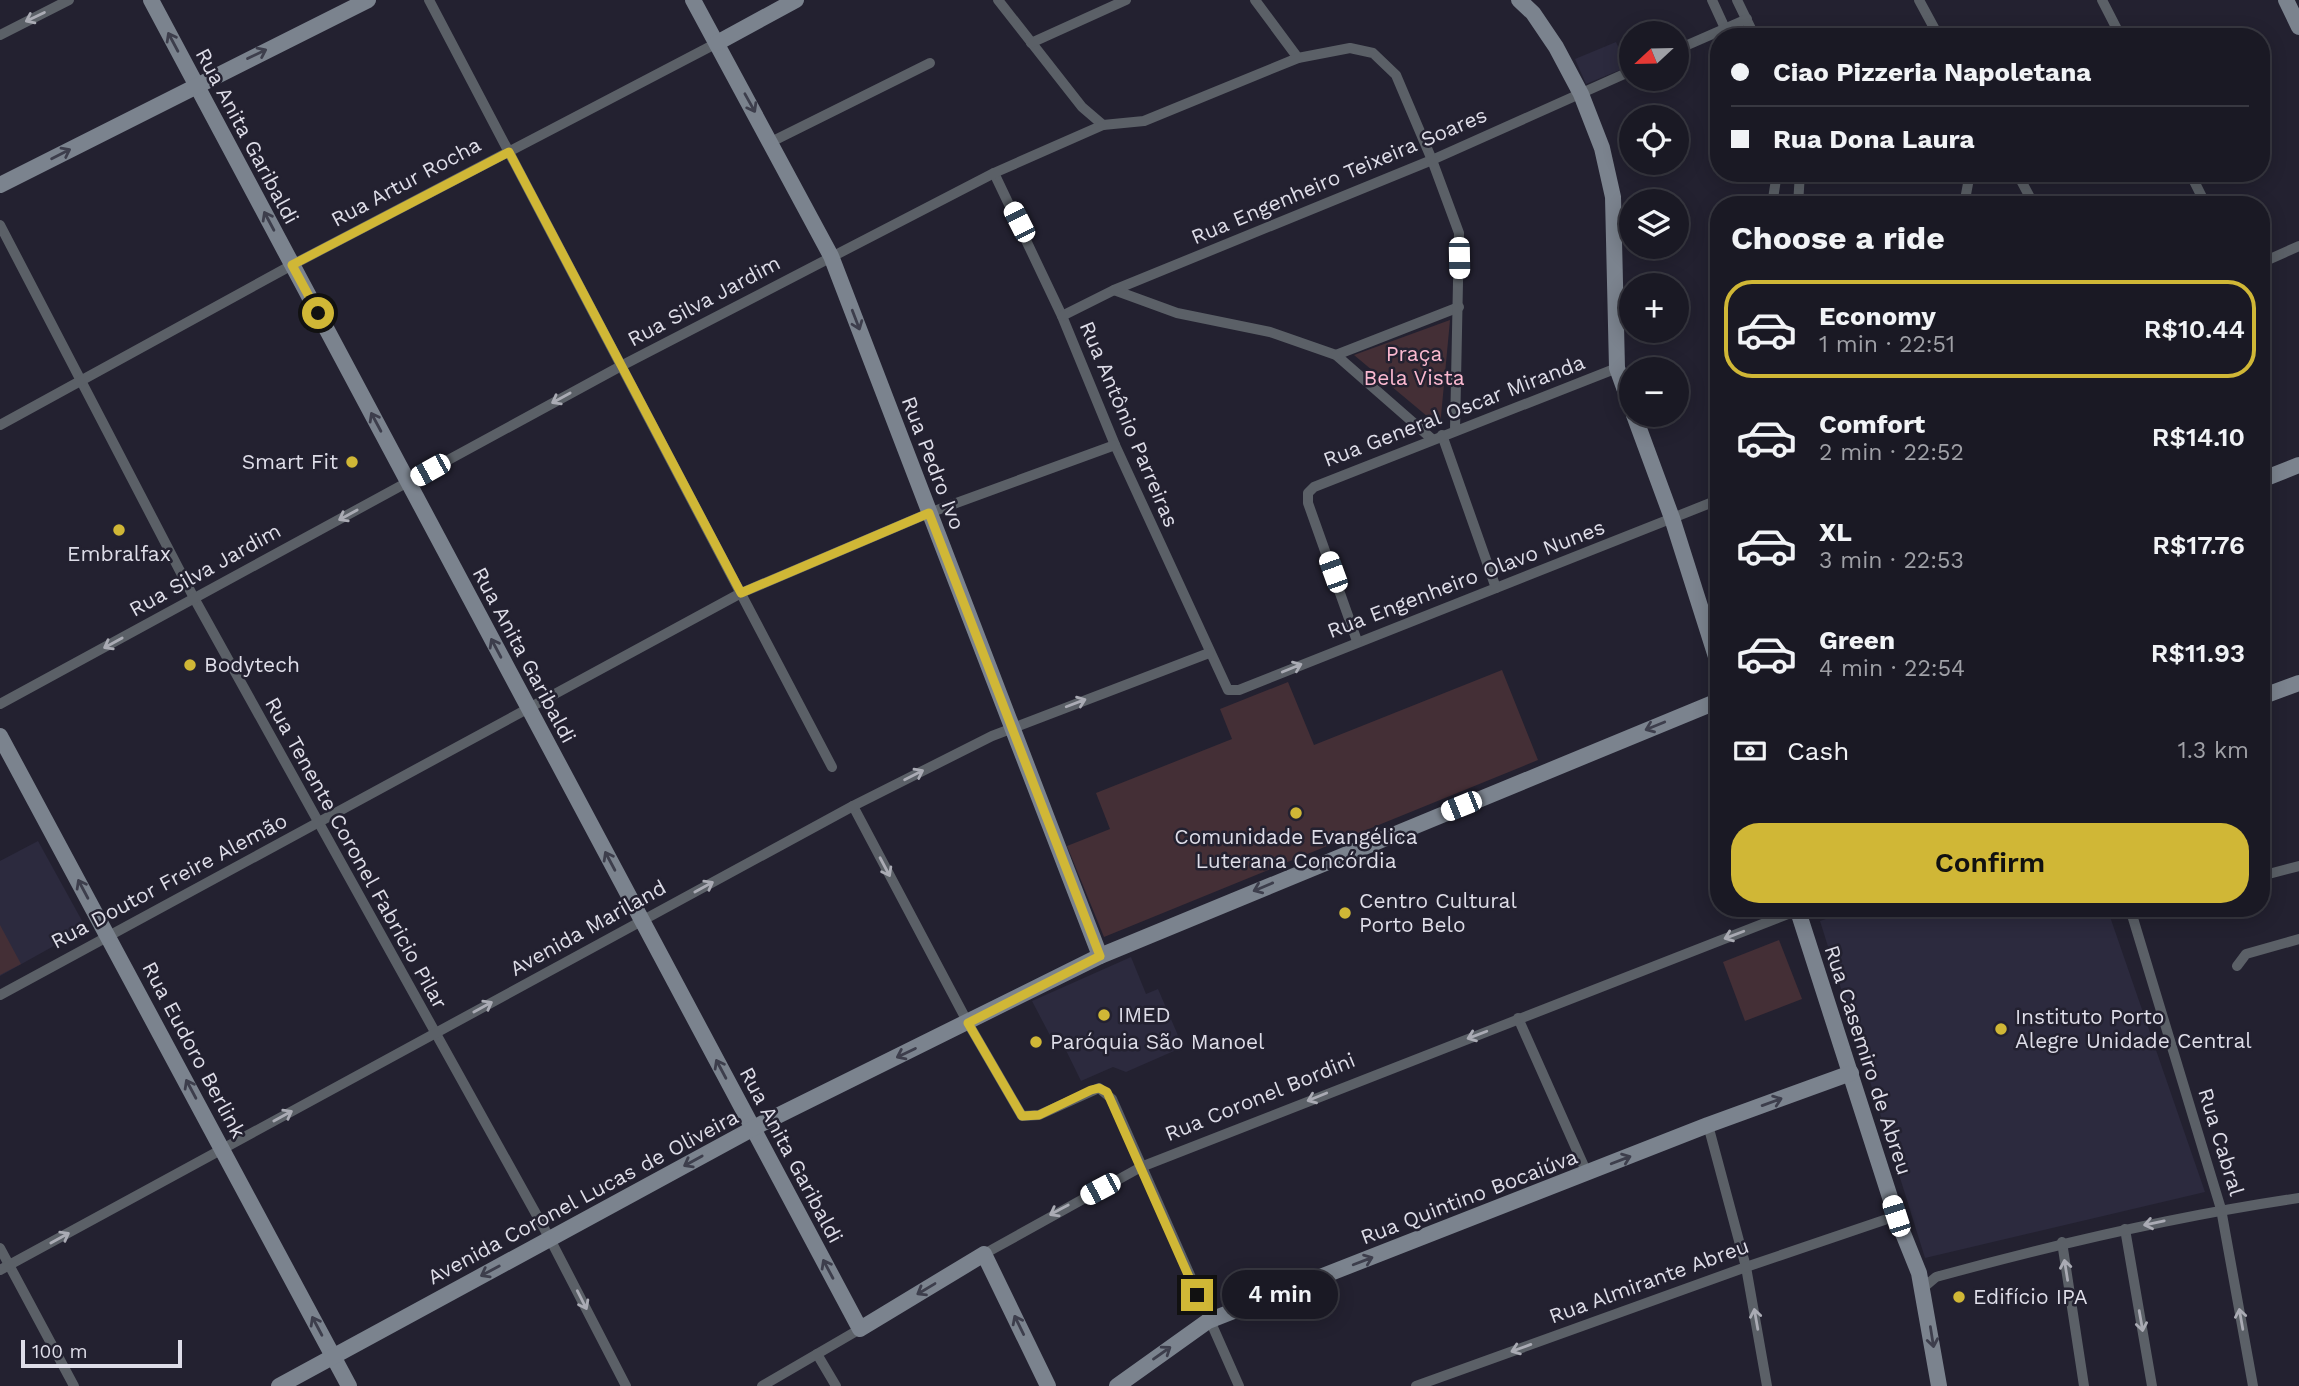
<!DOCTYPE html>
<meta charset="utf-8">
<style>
body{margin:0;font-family:"Work Sans",sans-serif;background:#272631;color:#f1f3f6;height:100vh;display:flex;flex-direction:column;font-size:26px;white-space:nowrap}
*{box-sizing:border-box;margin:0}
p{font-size:23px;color:#9fa0a6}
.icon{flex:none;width:38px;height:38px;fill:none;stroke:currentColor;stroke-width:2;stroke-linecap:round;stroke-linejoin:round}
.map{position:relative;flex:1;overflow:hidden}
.drawer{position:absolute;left:1710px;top:196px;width:560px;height:721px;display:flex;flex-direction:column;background:#1a1924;border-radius:28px;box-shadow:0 4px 18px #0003,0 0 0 2px #383841}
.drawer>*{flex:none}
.guide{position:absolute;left:1710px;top:28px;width:560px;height:154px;border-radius:28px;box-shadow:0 4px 18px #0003,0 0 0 2px #383841;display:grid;align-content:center;height:154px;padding:0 21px;background:#1a1924}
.needle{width:46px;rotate:248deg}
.buttons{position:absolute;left:1619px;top:21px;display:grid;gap:14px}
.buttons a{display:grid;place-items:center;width:70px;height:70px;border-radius:50%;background:#1a1924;box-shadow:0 4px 18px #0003,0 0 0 2px #383841;font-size:35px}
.scale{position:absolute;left:21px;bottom:18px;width:161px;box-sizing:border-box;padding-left:7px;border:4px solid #dedde8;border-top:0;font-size:19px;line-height:24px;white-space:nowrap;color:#dedde8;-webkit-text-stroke:5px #232130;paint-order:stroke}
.end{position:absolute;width:32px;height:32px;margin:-16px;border:9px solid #d0b736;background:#111;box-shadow:0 0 0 4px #111}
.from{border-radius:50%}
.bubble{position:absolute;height:49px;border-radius:24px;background:#1a1924;box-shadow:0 4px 18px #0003,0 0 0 2px #383841;font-size:23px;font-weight:600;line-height:49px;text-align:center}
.car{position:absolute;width:21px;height:42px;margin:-21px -10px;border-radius:9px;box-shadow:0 0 5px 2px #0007;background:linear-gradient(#fff 24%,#345 0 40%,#fff 0 76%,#345 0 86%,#fff 0)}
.guide b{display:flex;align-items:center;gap:24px;height:66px;font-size:26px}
.guide b+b{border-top:2px solid #383841}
.guide i{width:18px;height:18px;background:#f1f3f6}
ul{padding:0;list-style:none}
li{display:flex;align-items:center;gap:21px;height:98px;margin:0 14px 10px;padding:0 7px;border:4px solid transparent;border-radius:28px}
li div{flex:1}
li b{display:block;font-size:26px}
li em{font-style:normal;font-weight:600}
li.current{border-color:#d0b736}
li>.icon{width:63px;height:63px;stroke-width:1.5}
h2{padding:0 21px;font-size:32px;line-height:84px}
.pay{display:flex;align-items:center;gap:18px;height:77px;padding:0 21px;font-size:26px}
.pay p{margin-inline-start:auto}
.action{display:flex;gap:14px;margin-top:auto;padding:14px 21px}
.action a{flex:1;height:80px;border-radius:28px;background:#d0b736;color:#111;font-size:28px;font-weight:600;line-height:80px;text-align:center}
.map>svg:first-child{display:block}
</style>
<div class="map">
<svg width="2299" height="1386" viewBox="0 0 2299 1386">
<rect width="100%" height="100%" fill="#232130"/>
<!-- built -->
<g fill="#2c2a3e">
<path d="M1616,42L1627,67L1586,84L1575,59Z"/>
<path d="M38,841L86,928L0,976V861Z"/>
<path d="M1857,908H2107L2205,1192L1925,1258L1820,921Z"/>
<path d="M1131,957L1146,994L1158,989L1183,1047L1126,1072L1113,1067L1081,1081L1061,1040L1054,1043L1032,1001Z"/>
</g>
<!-- green -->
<g fill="#442f36">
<path d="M1450,320L1440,427L1354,355Z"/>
<path d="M1502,670L1538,760L1104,937L1067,846L1110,829L1096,793L1232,739L1220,709L1288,682L1314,745Z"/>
<path d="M0,925L21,964L0,975Z"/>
<path d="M1779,940L1802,999L1745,1021L1723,962Z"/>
</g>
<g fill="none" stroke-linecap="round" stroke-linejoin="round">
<!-- street -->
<g stroke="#5b6067" stroke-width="10">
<path d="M429,0L832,767"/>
<path d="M998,0L1082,107L1103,125"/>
<path d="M1255,0L1298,58"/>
<path d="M1712,0L1729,37"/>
<path d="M1737,0L1755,37"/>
<path d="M1919,0L1939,37"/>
<path d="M2102,0L2121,37"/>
<path d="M0,35L69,0"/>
<path d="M1031,43L1126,0"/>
<path d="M1676,50L1747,19"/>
<path d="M771,142L930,63"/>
<path d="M994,173L1062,316L1115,445L1228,690H1239L1718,500"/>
<path d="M2017,173L2034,205"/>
<path d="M2190,173L2206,205"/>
<path d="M1772,205L1777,173"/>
<path d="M1798,205L1800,173"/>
<path d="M1964,205L1970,173"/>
<path d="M0,225L194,598L550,1239L626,1386"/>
<path d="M2261,263L2299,246"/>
<path d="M1114,290L1177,313L1270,332L1336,355L1432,439"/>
<path d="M1062,316L1114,290L1432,160L1631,71"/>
<path d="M1336,355L1459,307"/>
<path d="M0,425L292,265L717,43"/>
<path d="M1442,435L1496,588"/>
<path d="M1357,641L1308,503V493L1314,487L1617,368"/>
<path d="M0,704L621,366L994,173L1103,125L1144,121L1298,58L1350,48L1373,53L1396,75L1432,160L1459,233L1455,430"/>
<path d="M853,806L968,1023L1022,1116L1039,1115L1099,1088L1112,1099L1239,1386"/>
<path d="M2261,876L2299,866"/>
<path d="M2152,908L2132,915L2221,1209L2253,1386"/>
<path d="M2237,966L2246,954L2299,939"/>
<path d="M0,995L741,593L929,513L1115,445"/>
<path d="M1518,1018L1587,1173"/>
<path d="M1708,1125L1746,1267L1767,1386"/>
<path d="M2125,1229L2152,1386"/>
<path d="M2062,1242L2084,1386"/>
<path d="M0,1248L74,1386"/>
<path d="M984,1254L1141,1167L1798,910"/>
<path d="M0,1270L853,806L992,736L1209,653"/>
<path d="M1923,1288L1936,1277C2056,1244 2176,1216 2299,1198"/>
<path d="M817,1354L836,1386"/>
<path d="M762,1386L860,1329"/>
<path d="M1416,1386L1746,1267L1896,1216"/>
</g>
<!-- secondary -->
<g stroke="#7b838e" stroke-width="16">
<path d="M151,0L860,1329L984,1254L1048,1386"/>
<path d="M693,0L831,256L1100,956"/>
<path d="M1519,0L1533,13L1556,47L1581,94L1602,148L1613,197L1617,368L1631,407"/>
<path d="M2286,0L2299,27"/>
<path d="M717,43L796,0"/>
<path d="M0,185L368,0"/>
<path d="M1634,415L1672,518L1718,663"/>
<path d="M2261,480L2299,465"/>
<path d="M2261,697L2299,683"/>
<path d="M0,736L349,1386"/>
<path d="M1797,908L1896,1216L1919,1273L1939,1386"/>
<path d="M279,1386L763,1123L1100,956L1718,701"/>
<path d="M1117,1386L1208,1321L1708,1125L1851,1073"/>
</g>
</g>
<!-- one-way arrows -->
<defs><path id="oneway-shaft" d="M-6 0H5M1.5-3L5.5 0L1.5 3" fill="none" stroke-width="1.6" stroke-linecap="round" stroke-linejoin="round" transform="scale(1.75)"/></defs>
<g stroke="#aaabb4">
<use href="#oneway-shaft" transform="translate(35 17) rotate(154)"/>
<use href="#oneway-shaft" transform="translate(561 398) rotate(151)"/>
<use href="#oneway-shaft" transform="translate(348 515) rotate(151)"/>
<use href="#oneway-shaft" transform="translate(113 643) rotate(151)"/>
<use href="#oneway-shaft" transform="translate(1292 668) rotate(-22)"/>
<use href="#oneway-shaft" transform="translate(1076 703) rotate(-21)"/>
<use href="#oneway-shaft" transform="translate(914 775) rotate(-27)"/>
<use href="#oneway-shaft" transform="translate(885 867) rotate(62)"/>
<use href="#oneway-shaft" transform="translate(704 887) rotate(-29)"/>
<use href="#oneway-shaft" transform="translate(1734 935) rotate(159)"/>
<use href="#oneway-shaft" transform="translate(483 1007) rotate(-29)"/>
<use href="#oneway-shaft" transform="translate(1477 1035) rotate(159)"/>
<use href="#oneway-shaft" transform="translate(1317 1097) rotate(158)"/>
<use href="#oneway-shaft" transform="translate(283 1116) rotate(-29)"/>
<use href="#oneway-shaft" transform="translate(1059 1210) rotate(152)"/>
<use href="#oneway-shaft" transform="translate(2154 1223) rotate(168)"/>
<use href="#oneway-shaft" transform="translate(60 1238) rotate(-29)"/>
<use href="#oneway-shaft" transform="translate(2066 1270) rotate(-99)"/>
<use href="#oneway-shaft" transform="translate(582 1300) rotate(63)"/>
<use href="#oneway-shaft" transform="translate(1756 1319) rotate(-100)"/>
<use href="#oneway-shaft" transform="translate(2241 1319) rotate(-100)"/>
<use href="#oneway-shaft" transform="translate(2141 1321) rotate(80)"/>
<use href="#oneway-shaft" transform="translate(1521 1348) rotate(160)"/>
</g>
<g stroke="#3d3e4c">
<use href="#oneway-shaft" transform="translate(173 42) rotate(-118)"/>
<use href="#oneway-shaft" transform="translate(257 54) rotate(-26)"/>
<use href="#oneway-shaft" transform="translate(750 103) rotate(61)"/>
<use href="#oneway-shaft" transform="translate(61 154) rotate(-27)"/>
<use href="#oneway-shaft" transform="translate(269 221) rotate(-118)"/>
<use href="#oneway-shaft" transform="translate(856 320) rotate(69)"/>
<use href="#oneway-shaft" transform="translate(376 422) rotate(-118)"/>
<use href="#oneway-shaft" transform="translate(496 648) rotate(-118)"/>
<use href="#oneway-shaft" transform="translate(1655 726) rotate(158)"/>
<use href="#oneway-shaft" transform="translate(610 861) rotate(-118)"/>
<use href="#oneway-shaft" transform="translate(1263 887) rotate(157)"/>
<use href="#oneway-shaft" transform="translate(83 889) rotate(-118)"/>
<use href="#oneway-shaft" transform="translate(906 1053) rotate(154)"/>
<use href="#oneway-shaft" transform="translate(721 1069) rotate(-118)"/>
<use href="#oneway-shaft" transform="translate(191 1089) rotate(-118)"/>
<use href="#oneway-shaft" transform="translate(1772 1102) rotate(-20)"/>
<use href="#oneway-shaft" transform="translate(1621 1160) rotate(-21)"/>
<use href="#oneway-shaft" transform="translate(693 1161) rotate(151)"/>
<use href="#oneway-shaft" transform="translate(1363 1261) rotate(-21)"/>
<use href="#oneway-shaft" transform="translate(828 1269) rotate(-118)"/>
<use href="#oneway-shaft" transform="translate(490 1271) rotate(152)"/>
<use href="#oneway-shaft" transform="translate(926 1289) rotate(149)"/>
<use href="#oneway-shaft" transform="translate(1019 1325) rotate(-116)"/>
<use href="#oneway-shaft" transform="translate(317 1326) rotate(-118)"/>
<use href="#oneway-shaft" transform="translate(1932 1337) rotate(81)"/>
<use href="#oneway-shaft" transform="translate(1162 1353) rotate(-35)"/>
</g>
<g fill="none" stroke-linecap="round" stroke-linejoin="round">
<!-- route -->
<path stroke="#d0b736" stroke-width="9" d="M318,313L292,265L509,152L741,593L929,513L1100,956L968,1023L1022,1116L1039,1115L1091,1090L1099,1088L1107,1092L1197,1295"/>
</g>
<!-- markers -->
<g fill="#d0b736" stroke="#232130" stroke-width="2.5">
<circle cx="352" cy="462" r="7"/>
<circle cx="119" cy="530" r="7"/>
<circle cx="190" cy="665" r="7"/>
<circle cx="1296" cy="813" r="7"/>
<circle cx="1345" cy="913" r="7"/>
<circle cx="1104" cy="1015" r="7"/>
<circle cx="2001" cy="1029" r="7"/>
<circle cx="1036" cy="1042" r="7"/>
<circle cx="1959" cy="1297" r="7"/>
</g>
<g text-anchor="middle" stroke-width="5" stroke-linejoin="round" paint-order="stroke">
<!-- street labels -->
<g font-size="21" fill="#dedde8" stroke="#232130">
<text transform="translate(247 136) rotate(62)" y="7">Rua Anita Garibaldi</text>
<text transform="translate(1339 176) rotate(-23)" y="7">Rua Engenheiro Teixeira Soares</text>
<text transform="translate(406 182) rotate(-28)" y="7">Rua Artur Rocha</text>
<text transform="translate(704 301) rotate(-28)" y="7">Rua Silva Jardim</text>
<text transform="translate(1454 411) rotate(-21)" y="7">Rua General Oscar Miranda</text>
<text transform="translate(1129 424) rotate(67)" y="7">Rua Antônio Parreiras</text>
<text transform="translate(933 463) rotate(69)" y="7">Rua Pedro Ivo</text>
<text transform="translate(205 570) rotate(-29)" y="7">Rua Silva Jardim</text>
<text transform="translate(1466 579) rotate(-21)" y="7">Rua Engenheiro Olavo Nunes</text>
<text transform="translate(524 655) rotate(62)" y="7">Rua Anita Garibaldi</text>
<text transform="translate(356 853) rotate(61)" y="7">Rua Tenente Coronel Fabricio Pilar</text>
<text transform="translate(169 881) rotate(-28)" y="7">Rua Doutor Freire Alemão</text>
<text transform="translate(588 928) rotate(-29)" y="7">Avenida Mariland</text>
<text transform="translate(194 1050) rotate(62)" y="7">Rua Eudoro Berlink</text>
<text transform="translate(1868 1060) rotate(72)" y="7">Rua Casemiro de Abreu</text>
<text transform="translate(1260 1097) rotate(-22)" y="7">Rua Coronel Bordini</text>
<text transform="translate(2221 1142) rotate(73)" y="7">Rua Cabral</text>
<text transform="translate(791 1155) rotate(62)" y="7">Rua Anita Garibaldi</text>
<text transform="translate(583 1197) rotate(-28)" y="7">Avenida Coronel Lucas de Oliveira</text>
<text transform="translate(1469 1197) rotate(-21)" y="7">Rua Quintino Bocaiúva</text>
<text transform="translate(1649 1281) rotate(-20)" y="7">Rua Almirante Abreu</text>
</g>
<!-- park labels -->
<g font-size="21" fill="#fbb9d0" stroke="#232130">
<text x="1414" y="361">Praça<tspan x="1414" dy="24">Bela Vista</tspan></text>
</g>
<!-- poi labels -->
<g font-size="21" fill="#dedde8" stroke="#232130" text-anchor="start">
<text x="338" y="469" text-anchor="end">Smart Fit</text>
<text x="119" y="561" text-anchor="middle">Embralfax</text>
<text x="204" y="672">Bodytech</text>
<text x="1296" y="844" text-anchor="middle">Comunidade Evangélica<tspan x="1296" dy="24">Luterana Concórdia</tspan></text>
<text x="1359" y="908">Centro Cultural<tspan x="1359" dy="24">Porto Belo</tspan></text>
<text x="1118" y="1022">IMED</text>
<text x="2015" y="1024">Instituto Porto<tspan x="2015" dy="24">Alegre Unidade Central</tspan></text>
<text x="1050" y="1049">Paróquia São Manoel</text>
<text x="1973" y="1304">Edifício IPA</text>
</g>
</g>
</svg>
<div class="buttons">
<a><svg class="needle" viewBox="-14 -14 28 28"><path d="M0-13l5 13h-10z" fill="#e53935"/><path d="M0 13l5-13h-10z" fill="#9fa0a6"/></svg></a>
<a><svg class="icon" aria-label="locate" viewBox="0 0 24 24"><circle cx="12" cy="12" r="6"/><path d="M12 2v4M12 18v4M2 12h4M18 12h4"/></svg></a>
<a><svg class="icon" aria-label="layers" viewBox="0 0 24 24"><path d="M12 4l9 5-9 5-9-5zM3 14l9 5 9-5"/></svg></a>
<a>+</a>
<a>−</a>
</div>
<div class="scale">100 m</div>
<i class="end from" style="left:318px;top:313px"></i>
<i class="end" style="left:1197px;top:1295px"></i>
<div class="bubble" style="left:1222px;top:1270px;width:116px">4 min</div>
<i class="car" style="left:1019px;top:222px;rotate:333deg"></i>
<i class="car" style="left:1459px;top:258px;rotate:179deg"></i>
<i class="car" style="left:430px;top:470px;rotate:241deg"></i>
<i class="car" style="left:1333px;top:572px;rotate:340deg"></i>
<i class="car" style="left:1461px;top:806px;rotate:248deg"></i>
<i class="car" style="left:1100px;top:1189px;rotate:242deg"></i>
<i class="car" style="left:1896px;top:1216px;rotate:342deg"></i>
<div class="guide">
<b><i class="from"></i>Ciao Pizzeria Napoletana</b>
<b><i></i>Rua Dona Laura</b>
</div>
<section class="drawer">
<h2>Choose a ride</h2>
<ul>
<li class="current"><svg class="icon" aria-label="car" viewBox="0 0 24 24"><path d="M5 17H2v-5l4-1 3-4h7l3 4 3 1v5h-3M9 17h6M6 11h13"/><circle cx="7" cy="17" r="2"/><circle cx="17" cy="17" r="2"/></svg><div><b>Economy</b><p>1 min · 22:51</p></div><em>R$10.44</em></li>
<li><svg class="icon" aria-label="car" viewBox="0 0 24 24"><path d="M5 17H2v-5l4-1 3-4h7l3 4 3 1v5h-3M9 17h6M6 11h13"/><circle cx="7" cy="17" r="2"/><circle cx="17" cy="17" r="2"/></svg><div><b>Comfort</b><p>2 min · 22:52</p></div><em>R$14.10</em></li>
<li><svg class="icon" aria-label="car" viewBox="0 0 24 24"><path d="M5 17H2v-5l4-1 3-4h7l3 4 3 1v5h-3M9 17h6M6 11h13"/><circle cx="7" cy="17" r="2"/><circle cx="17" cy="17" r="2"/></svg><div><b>XL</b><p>3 min · 22:53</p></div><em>R$17.76</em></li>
<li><svg class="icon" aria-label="car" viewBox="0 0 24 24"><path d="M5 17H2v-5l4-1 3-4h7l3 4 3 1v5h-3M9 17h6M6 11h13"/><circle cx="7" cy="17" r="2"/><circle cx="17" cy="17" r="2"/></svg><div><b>Green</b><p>4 min · 22:54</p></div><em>R$11.93</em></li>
</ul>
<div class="pay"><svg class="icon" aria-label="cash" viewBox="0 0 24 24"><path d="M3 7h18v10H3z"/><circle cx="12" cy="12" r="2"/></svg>Cash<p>1.3 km</p></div>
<div class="action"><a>Confirm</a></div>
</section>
</div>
